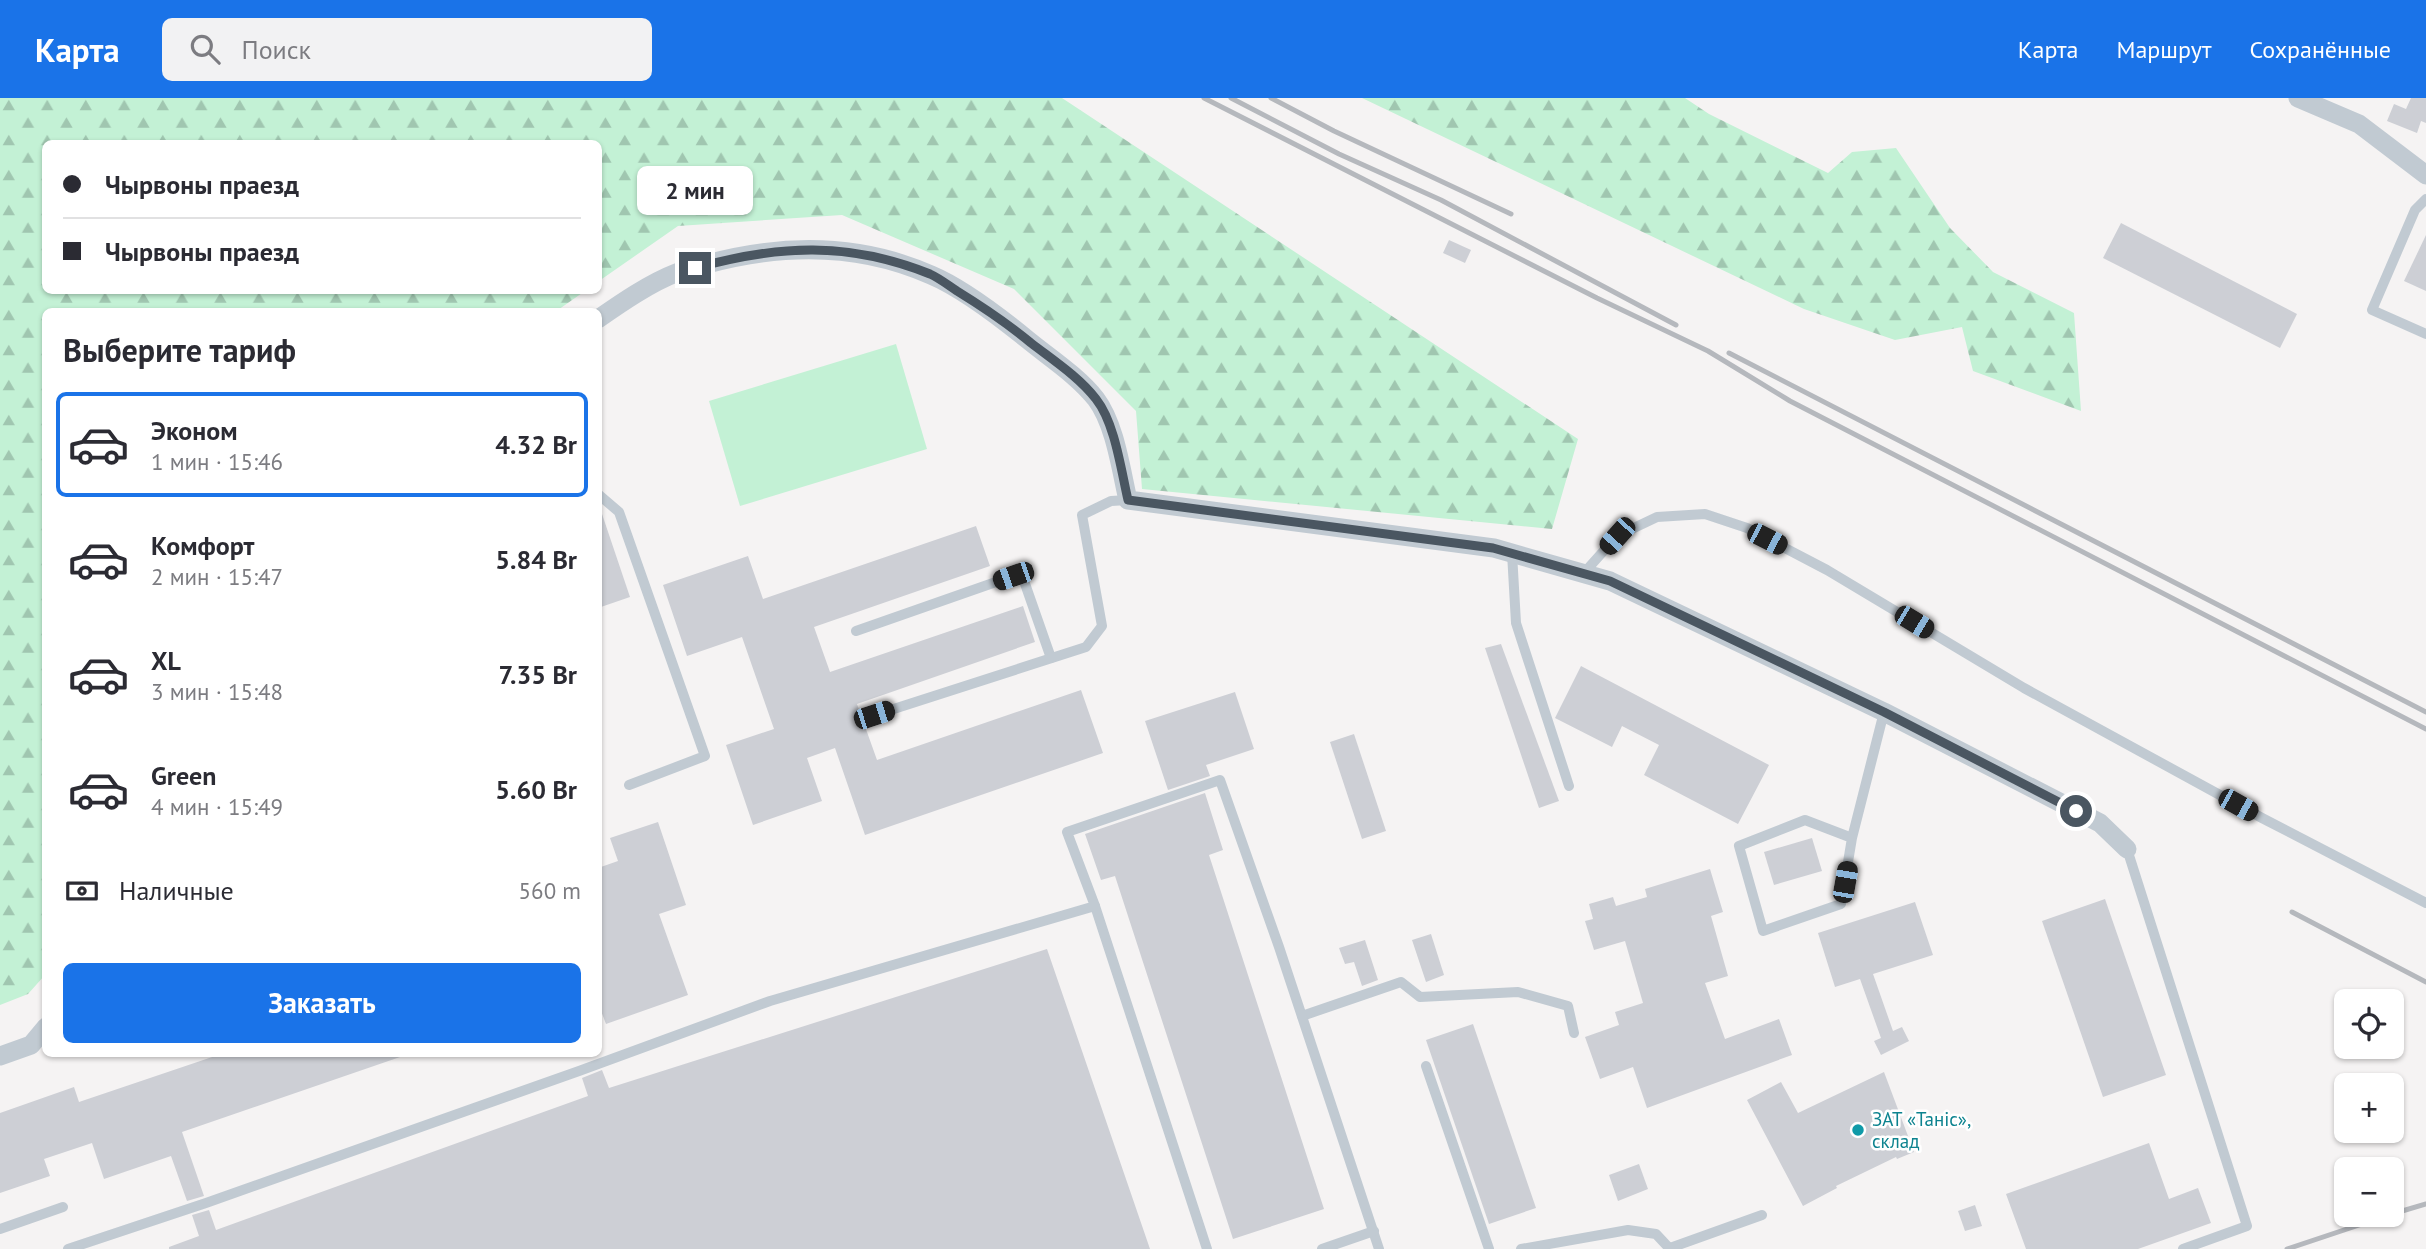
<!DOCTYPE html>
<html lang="ru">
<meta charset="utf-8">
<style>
body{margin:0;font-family:"PT Sans",sans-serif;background:#f2f2f3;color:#2b2b33;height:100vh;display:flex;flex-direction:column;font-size:26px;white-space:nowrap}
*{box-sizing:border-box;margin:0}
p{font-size:23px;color:#7c7c81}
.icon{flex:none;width:38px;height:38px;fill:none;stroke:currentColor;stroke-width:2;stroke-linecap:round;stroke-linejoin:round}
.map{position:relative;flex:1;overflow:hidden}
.side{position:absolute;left:42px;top:210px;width:560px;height:749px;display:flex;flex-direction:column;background:#fff;border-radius:10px;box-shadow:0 2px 5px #0004}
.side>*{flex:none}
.guide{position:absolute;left:42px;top:42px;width:560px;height:154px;border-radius:10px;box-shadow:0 2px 5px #0004;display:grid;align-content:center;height:154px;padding:0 21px;background:#fff}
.fabs{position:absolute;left:2334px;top:891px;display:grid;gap:14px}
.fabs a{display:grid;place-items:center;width:70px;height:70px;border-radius:10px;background:#fff;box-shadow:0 2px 5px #0004;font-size:35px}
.end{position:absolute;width:32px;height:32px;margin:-16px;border:9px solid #4a5661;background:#fff;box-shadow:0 0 0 4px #fff}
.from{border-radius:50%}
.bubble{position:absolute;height:49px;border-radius:10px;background:#fff;box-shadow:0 2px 5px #0004;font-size:23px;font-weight:600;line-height:49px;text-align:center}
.car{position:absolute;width:21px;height:42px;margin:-21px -10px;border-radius:9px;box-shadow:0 0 5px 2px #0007;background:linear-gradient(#222 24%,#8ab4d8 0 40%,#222 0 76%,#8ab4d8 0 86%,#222 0)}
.guide b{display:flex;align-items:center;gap:24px;height:66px;font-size:26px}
.guide b+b{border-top:2px solid #e1e1e2}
.guide i{width:18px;height:18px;background:#2b2b33}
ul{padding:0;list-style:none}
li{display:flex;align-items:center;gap:21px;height:105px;margin:0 14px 10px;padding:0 7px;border:4px solid transparent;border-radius:10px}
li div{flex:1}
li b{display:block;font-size:26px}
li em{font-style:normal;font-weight:600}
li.active{border-color:#1a73e8}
li>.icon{width:63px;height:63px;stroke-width:1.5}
h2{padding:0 21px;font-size:32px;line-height:84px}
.pay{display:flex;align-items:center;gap:18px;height:77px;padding:0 21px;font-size:26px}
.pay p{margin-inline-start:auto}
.action{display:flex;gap:14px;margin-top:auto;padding:14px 21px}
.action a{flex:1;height:80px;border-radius:10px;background:#1a73e8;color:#fff;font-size:28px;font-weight:600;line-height:80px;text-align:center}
header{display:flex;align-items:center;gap:42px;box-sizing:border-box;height:98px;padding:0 35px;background:#1a73e8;color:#fff}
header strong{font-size:33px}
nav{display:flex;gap:38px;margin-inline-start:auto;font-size:24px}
.search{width:490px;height:63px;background:#f2f2f3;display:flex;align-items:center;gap:18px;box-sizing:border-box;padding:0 24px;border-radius:10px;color:#7c7c81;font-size:26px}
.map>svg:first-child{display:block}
</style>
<header>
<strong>Карта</strong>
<div class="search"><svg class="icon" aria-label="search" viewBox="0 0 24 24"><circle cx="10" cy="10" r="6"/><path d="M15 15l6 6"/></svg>Поиск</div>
<nav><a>Карта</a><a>Маршрут</a><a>Сохранённые</a></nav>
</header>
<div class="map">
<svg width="2426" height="1151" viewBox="0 0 2426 1151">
<defs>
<pattern id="forest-firs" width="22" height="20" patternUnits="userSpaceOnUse" patternTransform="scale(1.75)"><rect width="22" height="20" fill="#c3f1d5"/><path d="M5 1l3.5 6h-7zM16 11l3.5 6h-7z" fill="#a0c6b0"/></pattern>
</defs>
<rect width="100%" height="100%" fill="#f5f3f3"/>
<!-- forest -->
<g fill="url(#forest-firs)">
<path d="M0,0H1062L1578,341L1552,431L1142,391L1136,313L1014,191L842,117L678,128L599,183L598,46H46V192L585,193L555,214H46L45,877L28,896L0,907Z"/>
<path d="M1362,0H1685L1709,16L1828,75L1852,54L1896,50L1950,130L1993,174L2074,215L2081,313L1973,273L1962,229L1895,242L1804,211Z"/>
</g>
<!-- pitch -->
<path fill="#c3f1d5" d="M896,246L927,351L740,408L709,303Z"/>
<!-- building -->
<g fill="#cdcfd5">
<path d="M2411,0H2426V25L2421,23L2417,35L2387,23L2394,6L2406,11Z"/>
<path d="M2121,125L2297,216L2280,250L2103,160Z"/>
<path d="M2426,137V193L2404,183Z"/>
<path d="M1449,142L1471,152L1465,165L1443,155Z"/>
<path d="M601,413L630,499L598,510V414Z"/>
<path d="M976,428L990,468L814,529L830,574L1023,508L1035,544L857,606L877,662L1081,592L1103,655L865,737L835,650L807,660L822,703L753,727L726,647L774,631L742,539L687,558L663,487L748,458L763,501Z"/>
<path d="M1501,546L1559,703L1539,710L1485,550Z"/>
<path d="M1581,568L1769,667L1738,726L1644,677L1659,647L1622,628L1612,649L1555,620Z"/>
<path d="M1235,594L1254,651L1206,667L1210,678L1168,692L1145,623Z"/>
<path d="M1354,636L1386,733L1362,741L1330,644Z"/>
<path d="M1205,695L1223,752L1209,757L1324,1111L1233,1141L1115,778L1101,782L1085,736Z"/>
<path d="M658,724L686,807L659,816L688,897L606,926L598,905V770L618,763L610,740Z"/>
<path d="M1812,740L1822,773L1774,787L1764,754Z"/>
<path d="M1710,771L1723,814L1711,818L1728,878L1705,885L1725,941L1779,921L1792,957L1647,1010L1633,969L1600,981L1585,939L1619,927L1615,914L1643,905L1625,843L1594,852L1585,823L1593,821L1589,806L1613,799L1616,808L1647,799L1645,791Z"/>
<path d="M2105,801L2166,977L2103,999L2042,823Z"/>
<path d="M1915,804L1933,857L1873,876L1893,933L1902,929L1909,943L1881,957L1874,943L1881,940L1860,881L1835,889L1818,835Z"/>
<path d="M1431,836L1444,877L1426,884L1412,842Z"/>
<path d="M1365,842L1378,882L1362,888L1354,864L1345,866L1339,850Z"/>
<path d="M1047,851L1150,1151H169V1149L199,1138L192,1117L209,1112L216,1132L588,998L582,980L602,972L609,990Z"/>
<path d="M1473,926L1536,1110L1489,1126L1426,942Z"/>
<path d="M221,956H403V958L182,1034L204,1098L187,1103L171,1058L104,1081L92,1045L44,1061L50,1078L0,1095V1015L74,989L79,1004Z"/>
<path d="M1884,974L1914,1054L1897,1061L1896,1059L1836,1088L1837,1090L1803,1108L1747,1002L1781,984L1798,1015Z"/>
<path d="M2149,1045L2169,1101L2198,1090L2211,1125L2138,1151H2026L2006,1096Z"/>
<path d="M1639,1066L1648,1091L1618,1103L1609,1077Z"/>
<path d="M1975,1107L1982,1128L1965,1133L1958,1113Z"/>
</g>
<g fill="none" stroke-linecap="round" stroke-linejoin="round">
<!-- service -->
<g stroke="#c1cad2" stroke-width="10">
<path d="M2426,101L2415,112L2372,212L2426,236"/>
<path d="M598,396L619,414L705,658L629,687"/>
<path d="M1512,455L1516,525L1569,688"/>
<path d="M1583,476L1617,438L1657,419L1705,416L1747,430L1827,472L2024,590L2262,720L2426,805"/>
<path d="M856,533L1013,478L1023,480L1051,560"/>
<path d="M875,617L1086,549L1102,528L1082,417L1111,403L1128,402"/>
<path d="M1852,740L1805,722L1739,748L1763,833L1841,806L1852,740L1884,614"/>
<path d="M2127,751L2247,1128L2183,1151"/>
<path d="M1095,808L1207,1151"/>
<path d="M1302,918L1401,884L1420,899L1518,894L1568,908L1574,935"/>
<path d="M1426,968L1489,1151"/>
<path d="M0,1131L63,1109"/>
<path d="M1670,1150L1762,1117"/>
<path d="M68,1151L206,1105L579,973L770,903L1095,808L1067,734L1220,682L1279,849L1379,1151"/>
<path d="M1322,1151L1374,1133"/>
<path d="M1521,1151L1628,1132L1656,1136L1670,1151"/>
</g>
<!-- minor -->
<g stroke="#c1cad2" stroke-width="19">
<path d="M2298,0L2359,26L2426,77"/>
<path d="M598,221C621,205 650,185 676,175C686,171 697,169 707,166C781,146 859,145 931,177C962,190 1001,220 1028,242C1050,260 1078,278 1096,301C1115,326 1121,372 1128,402L1494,450L1610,483L1884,614L2100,725L2127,751"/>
<path d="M0,958L31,947L46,929"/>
</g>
<!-- rail -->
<g stroke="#b5b8bd" stroke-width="5">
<path d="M1204,0L1597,200L1708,253L1790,303L2426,631"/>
<path d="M1231,0L1339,56L1441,102L1676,227"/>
<path d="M1271,0L1334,33L1511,116"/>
<path d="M1729,255L2426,614"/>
<path d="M2292,814L2426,884"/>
<path d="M2392,1116L2426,1106"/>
<path d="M2287,1151L2392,1116"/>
</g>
</g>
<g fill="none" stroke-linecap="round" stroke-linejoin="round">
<!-- route -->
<path stroke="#4a5661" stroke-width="9" d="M695,170C778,147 848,143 930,176C939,180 948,187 957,193C983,209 1007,225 1031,245C1053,262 1079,279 1096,301C1115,325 1121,372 1128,402L1493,450L1610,483L1884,614L2076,713"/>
</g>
<!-- markers -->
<circle fill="#0f9aa8" stroke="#fff" stroke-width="2.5" cx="1858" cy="1032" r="7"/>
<g text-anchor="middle" stroke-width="5" stroke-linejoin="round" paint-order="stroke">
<!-- culture labels -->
<g font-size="19" fill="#0d838f" stroke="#fff" text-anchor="start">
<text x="1872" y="1028">ЗАТ «Таніс»,<tspan x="1872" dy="22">склад</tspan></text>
</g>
</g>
</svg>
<div class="fabs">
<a><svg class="icon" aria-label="locate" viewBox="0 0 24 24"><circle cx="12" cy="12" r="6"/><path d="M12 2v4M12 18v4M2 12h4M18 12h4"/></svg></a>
<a>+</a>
<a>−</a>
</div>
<i class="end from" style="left:2076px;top:713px"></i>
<i class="end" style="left:695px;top:170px"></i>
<div class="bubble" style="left:637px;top:68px;width:116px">2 мин</div>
<i class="car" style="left:1617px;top:438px;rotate:222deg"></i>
<i class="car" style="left:1767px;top:441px;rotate:117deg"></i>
<i class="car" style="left:1013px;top:478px;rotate:251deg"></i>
<i class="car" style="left:1914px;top:524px;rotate:121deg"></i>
<i class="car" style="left:874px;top:617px;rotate:72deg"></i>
<i class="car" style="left:2238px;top:707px;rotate:119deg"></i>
<i class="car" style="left:1845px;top:784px;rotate:10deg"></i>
<div class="guide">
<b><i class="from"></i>Чырвоны праезд</b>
<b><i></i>Чырвоны праезд</b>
</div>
<section class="side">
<h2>Выберите тариф</h2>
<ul>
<li class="active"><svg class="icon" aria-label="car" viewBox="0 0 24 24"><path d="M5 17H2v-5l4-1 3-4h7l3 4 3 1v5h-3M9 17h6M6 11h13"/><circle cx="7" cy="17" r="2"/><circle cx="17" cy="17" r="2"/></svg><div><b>Эконом</b><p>1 мин · 15:46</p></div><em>4.32 Br</em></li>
<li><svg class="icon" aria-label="car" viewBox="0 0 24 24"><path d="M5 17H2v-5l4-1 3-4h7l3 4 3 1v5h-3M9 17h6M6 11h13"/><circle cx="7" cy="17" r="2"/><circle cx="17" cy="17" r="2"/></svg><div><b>Комфорт</b><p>2 мин · 15:47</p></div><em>5.84 Br</em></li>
<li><svg class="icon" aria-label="car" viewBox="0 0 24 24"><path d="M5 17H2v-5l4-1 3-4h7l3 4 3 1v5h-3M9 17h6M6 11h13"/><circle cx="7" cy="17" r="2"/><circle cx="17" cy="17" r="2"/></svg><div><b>XL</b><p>3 мин · 15:48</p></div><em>7.35 Br</em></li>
<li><svg class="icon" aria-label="car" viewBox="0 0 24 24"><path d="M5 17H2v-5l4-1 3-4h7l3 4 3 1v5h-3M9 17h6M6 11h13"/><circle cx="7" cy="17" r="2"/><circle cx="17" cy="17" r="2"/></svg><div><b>Green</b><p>4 мин · 15:49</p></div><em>5.60 Br</em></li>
</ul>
<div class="pay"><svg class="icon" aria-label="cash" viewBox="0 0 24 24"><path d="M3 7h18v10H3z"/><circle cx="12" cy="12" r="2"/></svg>Наличные<p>560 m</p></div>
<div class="action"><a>Заказать</a></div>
</section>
</div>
